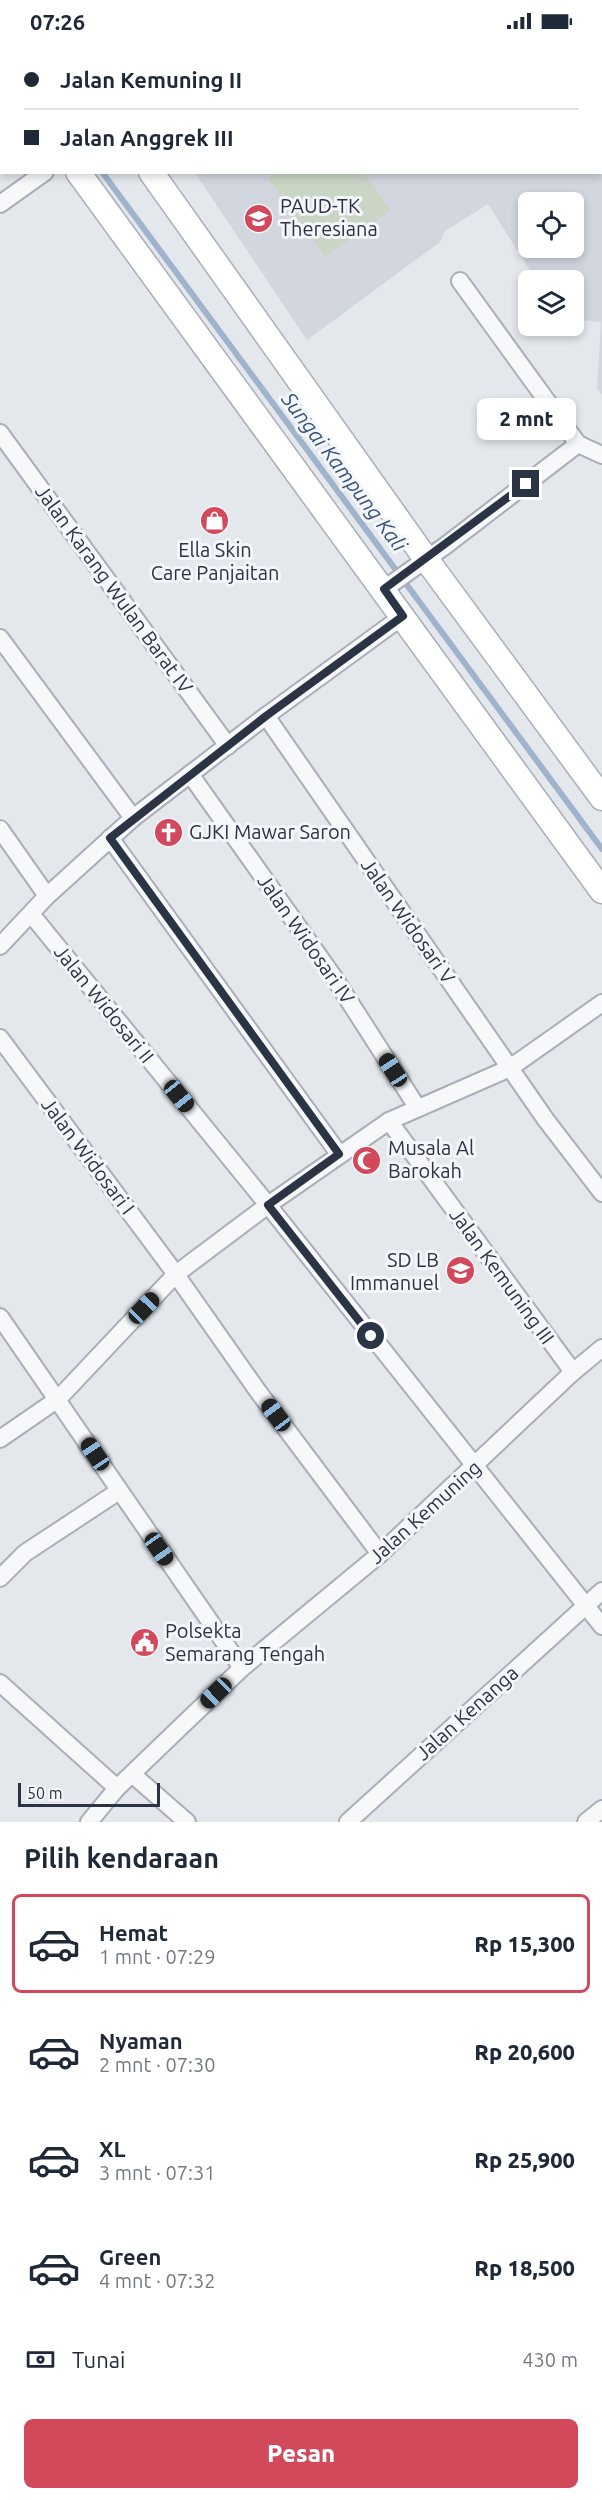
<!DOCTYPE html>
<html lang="id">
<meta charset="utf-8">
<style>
body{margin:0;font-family:Ubuntu,sans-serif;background:#f6f6f7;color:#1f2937;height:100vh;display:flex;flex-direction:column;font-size:22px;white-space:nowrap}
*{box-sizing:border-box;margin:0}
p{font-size:20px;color:#747a83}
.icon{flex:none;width:33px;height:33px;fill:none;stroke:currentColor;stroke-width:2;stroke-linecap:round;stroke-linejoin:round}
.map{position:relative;height:1780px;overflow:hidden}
.drawer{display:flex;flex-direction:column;background:#fff;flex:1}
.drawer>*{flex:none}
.guide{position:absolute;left:0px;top:0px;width:603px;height:132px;box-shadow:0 3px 9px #0003;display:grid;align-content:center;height:132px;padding:0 24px;background:#fff}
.controls{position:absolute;left:518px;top:150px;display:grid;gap:12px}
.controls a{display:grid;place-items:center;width:66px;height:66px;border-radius:9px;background:#fff;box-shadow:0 3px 9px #0003;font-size:30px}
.scale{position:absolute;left:18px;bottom:15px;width:142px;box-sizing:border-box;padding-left:6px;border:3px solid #2b3445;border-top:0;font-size:16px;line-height:21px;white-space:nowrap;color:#2b3445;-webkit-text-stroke:4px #f4f6f9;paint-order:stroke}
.end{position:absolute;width:27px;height:27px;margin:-14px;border:8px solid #2b3445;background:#fff;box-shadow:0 0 0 3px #fff}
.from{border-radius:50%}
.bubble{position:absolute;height:42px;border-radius:9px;background:#fff;box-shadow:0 3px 9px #0003;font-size:20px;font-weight:800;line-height:42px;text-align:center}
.car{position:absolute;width:18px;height:36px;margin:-18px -9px;border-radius:8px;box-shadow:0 0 4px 2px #0007;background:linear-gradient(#222 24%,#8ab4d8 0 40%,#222 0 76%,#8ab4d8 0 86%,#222 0)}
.guide b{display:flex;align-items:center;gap:21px;height:57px;font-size:22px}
.guide b+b{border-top:2px solid #e0e1e3}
.guide i{width:15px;height:15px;background:#1f2937}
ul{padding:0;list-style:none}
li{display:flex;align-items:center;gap:18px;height:99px;margin:0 12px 9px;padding:0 12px;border:3px solid transparent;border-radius:9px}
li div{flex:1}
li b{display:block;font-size:22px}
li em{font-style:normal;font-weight:800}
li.selected{border-color:#d1495b}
li>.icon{width:54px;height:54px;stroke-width:1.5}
h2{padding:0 24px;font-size:27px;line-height:72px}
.pay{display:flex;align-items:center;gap:15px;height:66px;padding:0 24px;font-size:22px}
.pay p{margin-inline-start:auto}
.cta{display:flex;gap:12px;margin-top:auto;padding:12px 24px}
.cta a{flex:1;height:69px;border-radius:9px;background:#d1495b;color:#fff;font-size:24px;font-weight:800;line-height:69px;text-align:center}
.status{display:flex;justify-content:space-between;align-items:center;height:42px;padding:0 30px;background:#fff;direction:ltr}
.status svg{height:16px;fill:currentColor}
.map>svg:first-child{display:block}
</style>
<div class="status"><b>07:26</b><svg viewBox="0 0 49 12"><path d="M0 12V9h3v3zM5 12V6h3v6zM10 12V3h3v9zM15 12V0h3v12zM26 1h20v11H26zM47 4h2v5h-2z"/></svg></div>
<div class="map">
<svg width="602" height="1780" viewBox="0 0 602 1780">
<rect width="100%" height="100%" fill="#e4e7ec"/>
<!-- built -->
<path fill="#d2d6de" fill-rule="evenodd" d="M602,18V353L597,346L601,280L573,277V238H536L488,162L445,189L440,200L307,298L195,131L602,130ZM528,160H573V206H528Z"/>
<!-- green -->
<path fill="#c9d6c5" d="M276,130L363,131L391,168L325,215L268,136Z"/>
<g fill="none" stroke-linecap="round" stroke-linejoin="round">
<!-- stream -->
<g stroke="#9fb4cc" stroke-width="6">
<path d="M16,0L17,2"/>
<path d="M209,0L290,2"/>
<path d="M197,2L199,0"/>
<path d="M102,130L602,807"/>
</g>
<defs>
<g id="street">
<path d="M0,113L2,114"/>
<path d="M0,162L45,130"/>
<path d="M460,239L578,402"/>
<path d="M0,391L228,704"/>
<path d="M578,402L602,413"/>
<path d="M384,547L445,504L578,402"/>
<path d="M0,596L133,776"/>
<path d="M266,674L546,1078L602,1151"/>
<path d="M190,732L333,934L417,1065"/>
<path d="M0,787L47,854"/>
<path d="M110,796L339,1112"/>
<path d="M31,872L268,1163L602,1584"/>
<path d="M0,904L47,854L133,776L266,674L403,574"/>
<path d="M0,996L172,1227L257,1348L380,1512"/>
<path d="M389,1079L573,1330"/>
<path d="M0,1275L242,1626"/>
<path d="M0,1397L58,1357L176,1232L268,1163L389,1079L510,1026L602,961"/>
<path d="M0,1536L25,1511L119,1449"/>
<path d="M0,1641L117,1746"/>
<path d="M132,1732L187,1780"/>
<path d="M89,1780L117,1746L242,1626L380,1512L573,1330L602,1306"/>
<path d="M348,1780L602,1549"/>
<path d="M586,1780L602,1767"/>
</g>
<g id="secondary">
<path d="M58,0L59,2"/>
<path d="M99,2L100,0"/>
<path d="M0,22L2,24"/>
<path d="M78,130L602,849"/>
<path d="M151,130L426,517L602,756"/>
</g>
</defs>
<!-- street casing -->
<use href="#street" stroke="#a9aeb7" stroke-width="20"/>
<!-- secondary casing -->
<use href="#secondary" stroke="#a9aeb7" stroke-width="27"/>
<!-- street -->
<use href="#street" stroke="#f7f8fa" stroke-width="16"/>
<!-- secondary -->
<use href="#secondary" stroke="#fff" stroke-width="24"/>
</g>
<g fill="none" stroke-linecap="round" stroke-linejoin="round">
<!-- route -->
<path stroke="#2b3445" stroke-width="8" d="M371,1294L268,1163L339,1112L110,796L266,674L403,574L384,547L526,442"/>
</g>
<!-- icons -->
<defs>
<symbol id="school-disc" viewBox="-11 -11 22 22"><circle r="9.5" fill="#d1495b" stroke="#f4f6f9"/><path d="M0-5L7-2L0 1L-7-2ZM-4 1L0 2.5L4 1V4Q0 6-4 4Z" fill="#fff"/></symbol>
<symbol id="shop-disc" viewBox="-11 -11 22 22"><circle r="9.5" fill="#d1495b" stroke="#f4f6f9"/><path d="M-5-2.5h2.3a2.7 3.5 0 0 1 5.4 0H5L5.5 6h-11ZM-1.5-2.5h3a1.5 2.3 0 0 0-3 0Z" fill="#fff"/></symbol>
<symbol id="church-disc" viewBox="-11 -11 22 22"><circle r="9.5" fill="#d1495b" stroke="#f4f6f9"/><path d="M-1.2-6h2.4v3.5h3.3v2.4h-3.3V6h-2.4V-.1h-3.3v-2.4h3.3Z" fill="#fff"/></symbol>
<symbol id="mosque-disc" viewBox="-11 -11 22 22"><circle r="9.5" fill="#d1495b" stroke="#f4f6f9"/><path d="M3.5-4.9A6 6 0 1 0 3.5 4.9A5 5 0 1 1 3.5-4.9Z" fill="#fff"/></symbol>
<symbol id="civic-disc" viewBox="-11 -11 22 22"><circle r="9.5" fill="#d1495b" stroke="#f4f6f9"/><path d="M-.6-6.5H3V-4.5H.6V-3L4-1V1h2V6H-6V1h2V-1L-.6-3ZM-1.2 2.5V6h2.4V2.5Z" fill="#fff"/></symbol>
</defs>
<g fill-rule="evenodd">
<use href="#school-disc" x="242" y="160" width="33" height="33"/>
<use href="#shop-disc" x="198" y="462" width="33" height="33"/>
<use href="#church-disc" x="152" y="774" width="33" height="33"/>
<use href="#mosque-disc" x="350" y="1102" width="33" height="33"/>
<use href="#school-disc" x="444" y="1212" width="33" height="33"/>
<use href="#civic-disc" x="128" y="1584" width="33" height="33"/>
</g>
<g text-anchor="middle" stroke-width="6" stroke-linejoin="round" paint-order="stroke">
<!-- poi labels -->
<g font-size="20" fill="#2b3445" stroke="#f4f6f9" text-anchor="start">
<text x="280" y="171">PAUD-TK<tspan x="280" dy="23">Theresiana</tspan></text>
<text x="215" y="515" text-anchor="middle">Ella Skin<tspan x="215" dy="23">Care Panjaitan</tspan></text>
<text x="189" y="797">GJKI Mawar Saron</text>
<text x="388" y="1113">Musala Al<tspan x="388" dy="23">Barokah</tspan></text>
<text x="439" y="1225" text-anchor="end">SD LB<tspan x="439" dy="23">Immanuel</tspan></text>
<text x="165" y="1596">Polsekta<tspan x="165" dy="23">Semarang Tengah</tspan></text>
</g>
<!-- street labels -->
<g font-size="20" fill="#2b3445" stroke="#f4f6f9">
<text transform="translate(114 547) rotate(54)" y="7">Jalan Karang Wulan Barat IV</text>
<text transform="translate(408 879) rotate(55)" y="7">Jalan Widosari V</text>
<text transform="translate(306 897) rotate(55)" y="7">Jalan Widosari IV</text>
<text transform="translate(104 962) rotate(51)" y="7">Jalan Widosari II</text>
<text transform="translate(88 1114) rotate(53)" y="7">Jalan Widosari I</text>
<text transform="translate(502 1234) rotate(54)" y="7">Jalan Kemuning III</text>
<text transform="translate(425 1470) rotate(-42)" y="7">Jalan Kemuning</text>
<text transform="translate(467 1671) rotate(-42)" y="7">Jalan Kenanga</text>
</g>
<!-- water labels -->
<g font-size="21" font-style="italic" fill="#34527a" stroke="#f4f6f9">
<text transform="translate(344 430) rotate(53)" y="7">Sungai Kampung Kali</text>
</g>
</g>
</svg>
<div class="controls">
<a><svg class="icon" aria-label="locate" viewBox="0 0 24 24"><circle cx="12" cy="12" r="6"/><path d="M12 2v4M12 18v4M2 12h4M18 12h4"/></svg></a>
<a><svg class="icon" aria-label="layers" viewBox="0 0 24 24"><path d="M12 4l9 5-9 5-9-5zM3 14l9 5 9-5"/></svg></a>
</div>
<div class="scale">50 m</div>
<i class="end from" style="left:371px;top:1294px"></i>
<i class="end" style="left:526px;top:442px"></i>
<div class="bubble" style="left:477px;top:356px;width:99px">2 mnt</div>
<i class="car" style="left:393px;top:1028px;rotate:327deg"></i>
<i class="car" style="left:179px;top:1054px;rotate:141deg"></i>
<i class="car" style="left:144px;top:1266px;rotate:44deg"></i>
<i class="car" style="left:276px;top:1373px;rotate:323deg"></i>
<i class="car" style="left:95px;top:1412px;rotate:326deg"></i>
<i class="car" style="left:159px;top:1507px;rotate:145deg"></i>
<i class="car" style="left:216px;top:1651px;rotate:226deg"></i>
<div class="guide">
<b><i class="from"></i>Jalan Kemuning II</b>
<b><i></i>Jalan Anggrek III</b>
</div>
</div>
<section class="drawer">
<h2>Pilih kendaraan</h2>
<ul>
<li class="selected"><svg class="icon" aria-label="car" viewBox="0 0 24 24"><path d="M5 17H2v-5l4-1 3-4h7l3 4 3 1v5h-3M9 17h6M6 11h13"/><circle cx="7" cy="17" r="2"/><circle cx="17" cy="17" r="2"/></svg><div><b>Hemat</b><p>1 mnt · 07:29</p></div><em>Rp 15,300</em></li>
<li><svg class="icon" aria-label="car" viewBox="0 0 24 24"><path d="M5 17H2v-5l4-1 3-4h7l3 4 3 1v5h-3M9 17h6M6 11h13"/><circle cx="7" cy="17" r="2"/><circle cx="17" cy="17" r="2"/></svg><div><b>Nyaman</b><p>2 mnt · 07:30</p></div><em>Rp 20,600</em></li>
<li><svg class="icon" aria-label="car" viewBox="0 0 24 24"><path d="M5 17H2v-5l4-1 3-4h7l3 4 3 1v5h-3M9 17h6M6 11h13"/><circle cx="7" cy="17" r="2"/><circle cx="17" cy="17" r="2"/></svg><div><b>XL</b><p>3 mnt · 07:31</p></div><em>Rp 25,900</em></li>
<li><svg class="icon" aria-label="car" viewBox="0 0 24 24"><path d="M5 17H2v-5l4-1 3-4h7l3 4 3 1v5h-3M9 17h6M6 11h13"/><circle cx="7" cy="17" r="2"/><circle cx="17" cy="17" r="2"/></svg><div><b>Green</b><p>4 mnt · 07:32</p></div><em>Rp 18,500</em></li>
</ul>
<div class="pay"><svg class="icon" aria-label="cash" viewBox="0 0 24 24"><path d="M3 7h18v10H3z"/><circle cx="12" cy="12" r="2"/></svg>Tunai<p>430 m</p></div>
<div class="cta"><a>Pesan</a></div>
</section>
